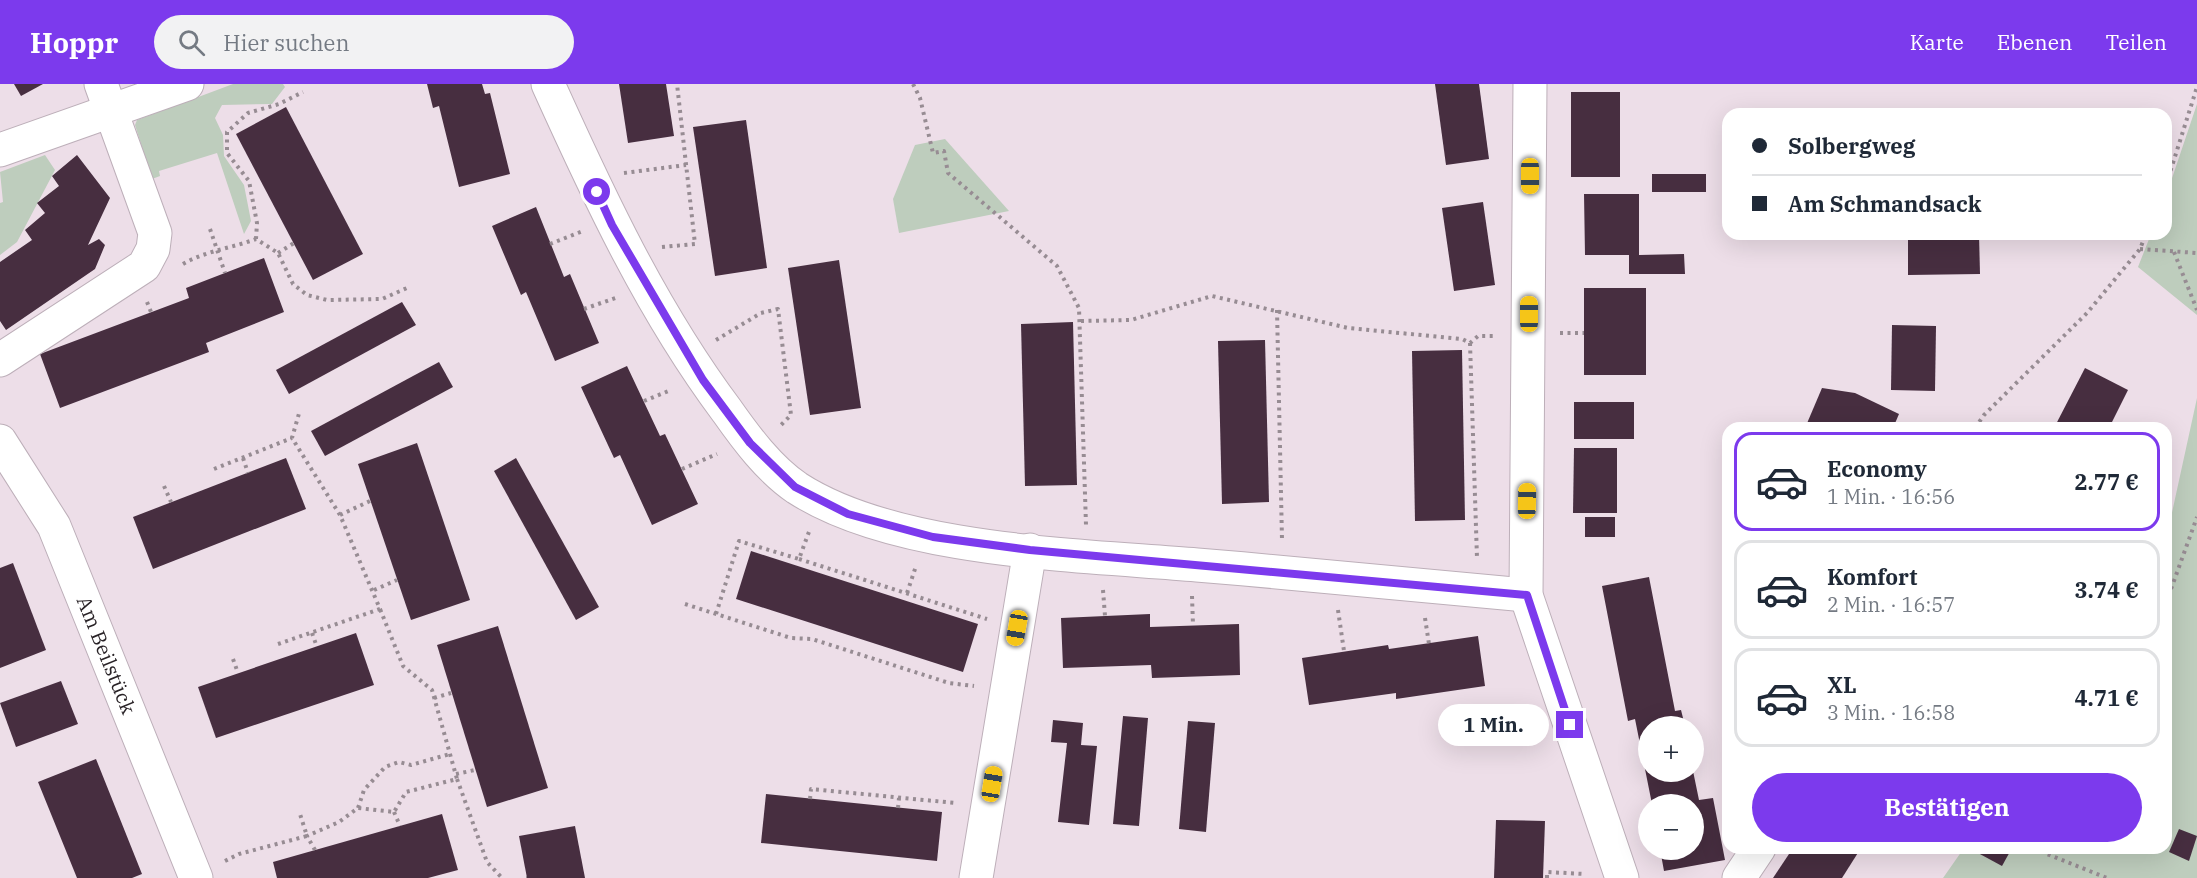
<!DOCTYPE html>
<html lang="de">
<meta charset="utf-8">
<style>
body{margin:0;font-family:"IBM Plex Serif",serif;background:#f2f2f3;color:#1f2937;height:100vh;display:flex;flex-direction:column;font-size:22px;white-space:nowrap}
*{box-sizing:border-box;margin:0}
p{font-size:20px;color:#747a83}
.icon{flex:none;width:33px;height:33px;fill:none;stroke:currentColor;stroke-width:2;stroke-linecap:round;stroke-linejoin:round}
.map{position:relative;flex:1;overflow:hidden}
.side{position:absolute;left:1722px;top:338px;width:450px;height:432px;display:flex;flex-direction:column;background:#fff;border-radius:18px;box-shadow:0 6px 24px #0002}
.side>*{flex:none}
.banner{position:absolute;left:1722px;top:24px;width:450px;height:132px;border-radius:18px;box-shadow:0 6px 24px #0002;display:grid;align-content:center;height:132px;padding:0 30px;background:#fff}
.tools{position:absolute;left:1638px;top:632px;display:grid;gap:12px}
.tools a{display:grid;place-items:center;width:66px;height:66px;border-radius:50%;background:#fff;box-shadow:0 6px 24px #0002;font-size:30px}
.end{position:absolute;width:27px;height:27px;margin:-14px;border:8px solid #7c3aed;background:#fff;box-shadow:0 0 0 3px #fff}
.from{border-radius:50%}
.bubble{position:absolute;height:42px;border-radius:21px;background:#fff;box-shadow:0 6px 24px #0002;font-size:20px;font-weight:700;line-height:42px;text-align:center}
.car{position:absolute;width:18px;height:36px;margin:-18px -9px;border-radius:8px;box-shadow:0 0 4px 2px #0007;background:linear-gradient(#f5c518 24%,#345 0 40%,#f5c518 0 76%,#345 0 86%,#f5c518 0)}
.banner b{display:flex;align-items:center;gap:21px;height:57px;font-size:22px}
.banner b+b{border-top:2px solid #e0e1e3}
.banner i{width:15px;height:15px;background:#1f2937}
ul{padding:10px 0 0;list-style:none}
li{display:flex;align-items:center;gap:18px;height:99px;margin:0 12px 9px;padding:0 18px;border:3px solid #e0e1e3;border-radius:18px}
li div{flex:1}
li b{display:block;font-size:22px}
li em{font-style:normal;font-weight:700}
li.selected{border-color:#7c3aed}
li>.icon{width:54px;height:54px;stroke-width:1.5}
.cta{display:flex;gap:12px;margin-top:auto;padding:12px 30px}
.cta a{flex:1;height:69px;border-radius:36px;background:#7c3aed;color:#fff;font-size:24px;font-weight:700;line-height:69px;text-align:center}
header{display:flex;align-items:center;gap:36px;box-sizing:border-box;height:84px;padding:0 30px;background:#7c3aed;color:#fff}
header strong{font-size:28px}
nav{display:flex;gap:33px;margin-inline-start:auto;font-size:21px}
.search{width:420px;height:54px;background:#f2f2f3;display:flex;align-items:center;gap:15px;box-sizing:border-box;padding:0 21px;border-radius:33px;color:#747a83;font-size:22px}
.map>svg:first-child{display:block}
</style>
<header>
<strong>Hoppr</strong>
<div class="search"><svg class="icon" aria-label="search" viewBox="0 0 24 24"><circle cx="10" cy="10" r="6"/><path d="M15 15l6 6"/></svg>Hier suchen</div>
<nav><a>Karte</a><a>Ebenen</a><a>Teilen</a></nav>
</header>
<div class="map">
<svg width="2197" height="794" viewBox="0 0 2197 794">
<rect width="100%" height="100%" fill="#eddee8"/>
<!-- green -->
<g fill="#becdbd">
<path d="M233,0H283L285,3L272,20L222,21L215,34L223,51L224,72L244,101L251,137L244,150L217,69L159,87L160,92L152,95L135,41L137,36Z"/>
<path d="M2197,20V231L2138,183L2151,150H2166V112Z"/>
<path d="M945,55L1009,127L899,149L893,115L915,61Z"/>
<path d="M45,71L55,86L17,158L0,171V119L3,118L0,88Z"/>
<path d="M2197,314V794H1943L1964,764L1978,769L1984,764H2166V456Z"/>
</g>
<!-- building -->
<g fill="#472e40">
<path d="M14,0H43L21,12Z"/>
<path d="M427,0H482L485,10L490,9L510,90L459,103L439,22L433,24Z"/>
<path d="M619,0H666L674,52L628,59Z"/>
<path d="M1435,0H1479L1489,75L1446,81Z"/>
<rect x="1571" y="8" width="49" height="85"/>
<path d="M286,23L363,170L313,196L236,50Z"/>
<path d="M746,36L767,184L715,192L693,43Z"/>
<path d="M77,71L110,114L88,161L99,155L105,161L95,185L6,246L0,237V178L32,156L25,146L45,129L37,119L59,102L52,92Z"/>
<rect x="1652" y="90" width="54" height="18"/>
<path d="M1584,110H1639V171L1684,170L1685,190H1629V171H1585Z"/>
<path d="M1483,118L1495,201L1454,207L1442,124Z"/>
<path d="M536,123L564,193L570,190L599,259L555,277L526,208L521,211L492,142Z"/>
<path d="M1908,150H1979L1980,190L1908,191Z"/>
<path d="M264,174L284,228L206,259L209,268L60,324L40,270L189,214L186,204Z"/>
<path d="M839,176L861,324L810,331L788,184Z"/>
<rect x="1584" y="204" width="62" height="87"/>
<path d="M402,218L416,241L289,310L276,286Z"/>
<path d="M1073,238L1077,401L1025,402L1021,240Z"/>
<path d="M1892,241L1936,242L1935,307L1891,306Z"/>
<path d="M1265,256L1269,418L1222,420L1218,257Z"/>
<path d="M1462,266L1465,436L1415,437L1412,267Z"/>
<path d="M439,278L453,303L325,372L311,347Z"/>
<path d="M627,282L660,352L665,350L698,420L652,441L620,371L614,374L581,303Z"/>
<path d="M2085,284L2128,306L2109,344H2054Z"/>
<path d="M1822,304L1855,309L1899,330L1893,344H1805Z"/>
<rect x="1574" y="318" width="60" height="37"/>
<path d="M417,359L470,516L411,536L358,380Z"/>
<path d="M1574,364H1617V429H1573Z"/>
<path d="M286,374L306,425L153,485L133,433Z"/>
<path d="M516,374L599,523L576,536L494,387Z"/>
<rect x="1585" y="433" width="30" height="20"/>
<path d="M751,467L978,540L963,588L736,515Z"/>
<path d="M13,479L46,566L0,584V484Z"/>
<path d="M1649,493L1675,627L1681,626L1685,642H1648V687H1693L1699,716L1713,714L1725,776L1664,787L1660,765H1694V720H1652L1635,635L1628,637L1602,502Z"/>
<path d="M1150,530V543L1239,540L1240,591L1152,594L1151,581L1063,584L1061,534Z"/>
<path d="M498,542L548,704L487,723L437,561Z"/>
<path d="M356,549L374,601L216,654L198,603Z"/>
<path d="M1478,552L1485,602L1396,615V609L1309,621L1302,574L1388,561L1389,565Z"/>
<path d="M61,597L78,640L16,663L0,619Z"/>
<path d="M1123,632L1148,634L1139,742L1113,740Z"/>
<path d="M1053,636L1083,639L1081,661L1097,662L1089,741L1058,738L1067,659L1051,658Z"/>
<path d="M1188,637L1215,639L1206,748L1179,745Z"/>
<path d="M96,675L142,790L132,794H77L38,698Z"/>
<path d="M766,710L942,728L937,777L761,759Z"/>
<path d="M442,730L458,786L428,794H277L273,778Z"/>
<path d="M1496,736L1545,737L1543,794H1494Z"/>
<path d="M575,742L585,794H527L519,752Z"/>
<path d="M2179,745L2197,752L2189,777L2169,768Z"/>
<path d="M1793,764H1861L1842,794H1773Z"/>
<path d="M1981,764H2012L2002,782L1978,769Z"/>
</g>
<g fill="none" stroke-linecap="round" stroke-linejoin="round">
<defs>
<g id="minor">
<path d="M548,0C599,113 652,227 727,327C746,354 769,385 797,404C896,468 1080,471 1197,481C1307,490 1417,501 1526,511"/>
<path d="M1530,0L1526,511L1622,794"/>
<path d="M0,66L187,0"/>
<path d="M0,276L144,182L153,165L155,149L101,0"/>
<path d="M976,794L1030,466"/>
<path d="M1739,794L1759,764"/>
</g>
<g id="major">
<path id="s1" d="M0,357L54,442L196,794"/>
</g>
</defs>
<!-- minor casing -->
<use href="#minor" stroke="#bdafb9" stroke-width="35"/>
<!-- major casing -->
<use href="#major" stroke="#bdafb9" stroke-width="35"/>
<!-- path -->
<g stroke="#978c93" stroke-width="4" stroke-dasharray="3 4.5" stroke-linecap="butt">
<path d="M913,0L920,14L933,69L944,67L948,89L1057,182L1079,224L1086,441"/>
<path d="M624,89L686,81"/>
<path d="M2166,101L2197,3"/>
<path d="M210,145L225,189"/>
<path d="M256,155L257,139L249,97L227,69V48L248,29L279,20L303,8"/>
<path d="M550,160L583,147"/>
<path d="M662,163L695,160L677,0"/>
<path d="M2140,165L2197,169"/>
<path d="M2174,168L2197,226"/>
<path d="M278,169L294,159"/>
<path d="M183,180C205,167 232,164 256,155L278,169L293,200L307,211L327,216L382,215L407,204"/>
<path d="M147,218L151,228"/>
<path d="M584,225L618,213"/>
<path d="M1277,226L1282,456"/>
<path d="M1081,237L1131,236L1212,212L1348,244L1462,255L1470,259L1478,252H1495"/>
<path d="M1560,249H1584"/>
<path d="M716,256L761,229L778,225L791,331L779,343"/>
<path d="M1470,259L1477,474"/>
<path d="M644,317L671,306"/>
<path d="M1975,344L1984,331L2087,229L2140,165L2146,150"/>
<path d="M243,374L248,389"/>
<path d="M214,385L292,354"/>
<path d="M682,385L717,370"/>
<path d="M164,402L171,418"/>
<path d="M340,431L370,417"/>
<path d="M799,475L987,535"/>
<path d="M374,506L397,496"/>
<path d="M1103,506L1105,532"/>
<path d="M907,509L916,482"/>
<path d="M1192,512L1193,541"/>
<path d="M2166,519L2197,433"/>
<path d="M685,520L791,554L812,555L949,599L974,602"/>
<path d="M1338,526L1344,567"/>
<path d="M716,530L739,457L799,475L810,445"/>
<path d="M1425,534L1429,560"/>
<path d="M312,549L317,563"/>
<path d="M278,560L380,525L340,431L292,354L300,326"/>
<path d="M233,575L238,589"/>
<path d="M434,614L451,609"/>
<path d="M456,690L475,686"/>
<path d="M457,695L487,778L502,794"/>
<path d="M810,715L811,705L955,719"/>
<path d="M358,724L364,706L385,683L399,678L411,681L450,670"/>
<path d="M898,724L899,714"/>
<path d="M394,728L400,742"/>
<path d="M2050,764L2047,770L2107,794"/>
<path d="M315,766L307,752L339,738L358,724L394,728L406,708L457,695L432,606L403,582L380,525"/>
<path d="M225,777L239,770L307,752L300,730"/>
<path d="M526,794H527"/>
<path d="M1547,794V788L1585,790"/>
</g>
<!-- minor -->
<use href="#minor" stroke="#fff" stroke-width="33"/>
<!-- major -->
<use href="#major" stroke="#fff" stroke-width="33"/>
</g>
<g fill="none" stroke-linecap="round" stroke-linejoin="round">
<!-- route -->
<path stroke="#7c3aed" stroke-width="8" d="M597,108L612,141L703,296L750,359L795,403L848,430L933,453L1030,466L1527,511L1570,641"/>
</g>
<g text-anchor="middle" stroke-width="6" stroke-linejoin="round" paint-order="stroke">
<!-- street labels -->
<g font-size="20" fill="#292327" stroke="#faebf5">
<text dy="7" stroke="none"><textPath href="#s1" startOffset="240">Am Beilstück</textPath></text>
</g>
</g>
</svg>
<div class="tools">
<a>+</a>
<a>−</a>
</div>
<i class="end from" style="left:597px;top:108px"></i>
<i class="end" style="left:1570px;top:641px"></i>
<div class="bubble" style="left:1438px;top:620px;width:111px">1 Min.</div>
<i class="car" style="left:1530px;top:92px;rotate:180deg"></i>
<i class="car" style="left:1529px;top:230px;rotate:0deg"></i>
<i class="car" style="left:1527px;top:417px;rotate:1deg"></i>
<i class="car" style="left:1017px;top:544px;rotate:190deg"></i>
<i class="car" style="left:992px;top:700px;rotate:9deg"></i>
<div class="banner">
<b><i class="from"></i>Solbergweg</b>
<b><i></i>Am Schmandsack</b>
</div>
<section class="side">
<ul>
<li class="selected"><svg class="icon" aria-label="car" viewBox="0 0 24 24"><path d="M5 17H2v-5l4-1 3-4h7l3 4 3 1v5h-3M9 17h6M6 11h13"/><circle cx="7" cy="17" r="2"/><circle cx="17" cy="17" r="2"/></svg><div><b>Economy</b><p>1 Min. · 16:56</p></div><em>2.77 €</em></li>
<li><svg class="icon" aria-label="car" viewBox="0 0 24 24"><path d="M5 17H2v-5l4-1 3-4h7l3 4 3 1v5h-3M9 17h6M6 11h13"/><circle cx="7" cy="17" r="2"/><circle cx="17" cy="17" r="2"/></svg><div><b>Komfort</b><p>2 Min. · 16:57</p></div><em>3.74 €</em></li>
<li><svg class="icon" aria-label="car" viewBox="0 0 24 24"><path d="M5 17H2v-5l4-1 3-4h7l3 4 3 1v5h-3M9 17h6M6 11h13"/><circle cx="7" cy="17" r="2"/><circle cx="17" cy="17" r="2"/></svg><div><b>XL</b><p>3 Min. · 16:58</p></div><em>4.71 €</em></li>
</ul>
<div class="cta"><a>Bestätigen</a></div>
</section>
</div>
